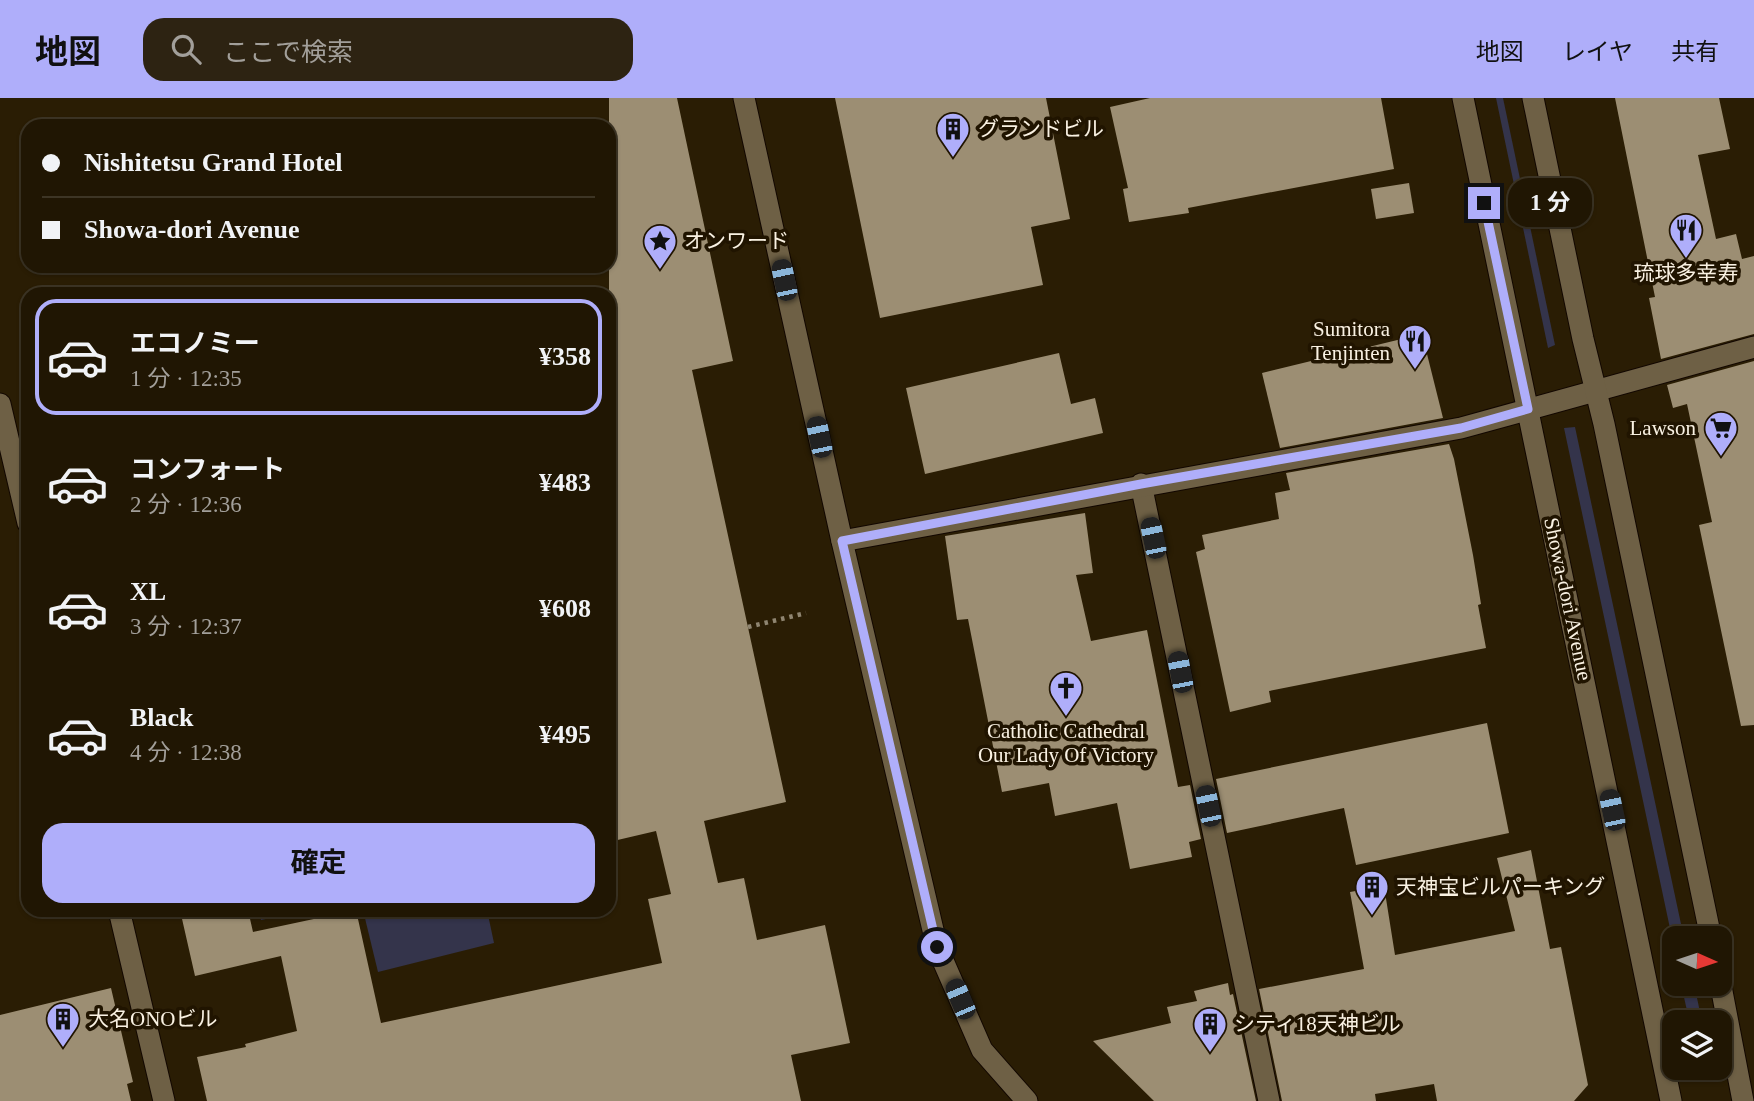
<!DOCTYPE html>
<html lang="ja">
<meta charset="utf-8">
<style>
body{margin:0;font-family:"Times New Roman","Noto Sans JP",serif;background:#2d2312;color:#f1f3f6;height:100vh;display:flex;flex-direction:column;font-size:26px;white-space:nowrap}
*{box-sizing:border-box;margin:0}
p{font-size:23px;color:#a29f9a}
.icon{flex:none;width:38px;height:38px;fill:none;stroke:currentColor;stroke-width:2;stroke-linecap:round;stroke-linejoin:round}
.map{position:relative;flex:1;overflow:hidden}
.drawer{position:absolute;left:21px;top:189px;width:595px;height:630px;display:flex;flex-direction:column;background:#201603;border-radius:21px;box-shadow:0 2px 5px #0004,0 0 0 2px #3d3525}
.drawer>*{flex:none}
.guide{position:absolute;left:21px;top:21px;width:595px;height:154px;border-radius:21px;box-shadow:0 2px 5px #0004,0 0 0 2px #3d3525;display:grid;align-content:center;height:154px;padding:0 21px;background:#201603}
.needle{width:46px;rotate:93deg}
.buttons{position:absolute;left:1662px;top:828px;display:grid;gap:14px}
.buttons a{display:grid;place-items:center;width:70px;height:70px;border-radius:14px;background:#201603;box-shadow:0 2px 5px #0004,0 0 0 2px #3d3525;font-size:35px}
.end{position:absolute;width:32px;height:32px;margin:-16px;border:9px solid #afaefa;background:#111;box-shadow:0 0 0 4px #111}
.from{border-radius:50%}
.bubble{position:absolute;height:49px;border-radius:21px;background:#201603;box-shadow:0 2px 5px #0004,0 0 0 2px #3d3525;font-size:23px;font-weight:700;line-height:49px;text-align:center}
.car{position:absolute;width:21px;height:42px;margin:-21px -10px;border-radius:9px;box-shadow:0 0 5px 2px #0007;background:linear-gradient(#222 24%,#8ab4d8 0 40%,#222 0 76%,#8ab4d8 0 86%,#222 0)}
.guide b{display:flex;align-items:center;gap:24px;height:66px;font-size:26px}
.guide b+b{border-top:2px solid #3d3525}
.guide i{width:18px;height:18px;background:#f1f3f6}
ul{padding:12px 0 0;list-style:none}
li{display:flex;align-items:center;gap:21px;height:116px;margin:0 14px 10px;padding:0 7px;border:4px solid transparent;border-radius:21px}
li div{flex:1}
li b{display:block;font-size:26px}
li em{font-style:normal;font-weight:700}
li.current{border-color:#afaefa}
li>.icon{width:63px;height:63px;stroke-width:1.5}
.cta{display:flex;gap:14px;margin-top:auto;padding:14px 21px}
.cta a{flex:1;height:80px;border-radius:21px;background:#afaefa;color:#111;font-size:28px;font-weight:700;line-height:80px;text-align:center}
header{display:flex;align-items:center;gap:42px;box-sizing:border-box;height:98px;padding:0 35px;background:#afaefa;color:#111}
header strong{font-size:33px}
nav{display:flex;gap:38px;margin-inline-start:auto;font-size:24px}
.search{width:490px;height:63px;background:#2d2312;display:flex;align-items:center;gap:18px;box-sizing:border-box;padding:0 24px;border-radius:21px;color:#a29f9a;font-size:26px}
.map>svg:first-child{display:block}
</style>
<header>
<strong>地図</strong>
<div class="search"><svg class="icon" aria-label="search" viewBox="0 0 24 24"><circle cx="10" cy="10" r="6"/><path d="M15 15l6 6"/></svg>ここで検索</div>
<nav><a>地図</a><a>レイヤ</a><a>共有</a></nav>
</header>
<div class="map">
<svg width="1754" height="1003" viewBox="0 0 1754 1003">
<rect width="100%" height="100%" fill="#2a1d04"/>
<!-- green -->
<g fill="#34344b">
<path d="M1496,0H1503L1555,247L1548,250Z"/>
<path d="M1575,329L1684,840H1675V854L1564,330Z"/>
<path d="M259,812H309L261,822Z"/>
<path d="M363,812H487L494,845L378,874Z"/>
<path d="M1681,886H1694L1700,914L1688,917Z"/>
</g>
<!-- building -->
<g fill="#9c8e73">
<path d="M609,0H677L733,263L692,272L786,704L704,723L718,785L744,780L757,842L825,827L850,945L791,957L801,1003H207L197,959L246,949L245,946L297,933L281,858L195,878L180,812H248L253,834L356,812L381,925L662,865L648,801L671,796L656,733L609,744Z"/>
<path d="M835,0H1046L1070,121L1031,129L1043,187L880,220Z"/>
<path d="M1150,0H1381L1394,71L1188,110L1189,115L1129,124L1123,91L1128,90L1110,9Z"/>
<path d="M1615,0H1719L1730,51L1698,57L1716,141L1736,136L1742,161L1754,158V236L1661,261L1649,200L1655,199Z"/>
<path d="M1409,85L1414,115L1376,121L1371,91Z"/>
<path d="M1422,236L1443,320L1280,350L1262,275Z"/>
<path d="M1059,255L1071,306L1095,300L1103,335L925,376L906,290Z"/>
<path d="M1754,263V627L1741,628L1699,427L1712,424L1687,306L1673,310L1667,287Z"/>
<path d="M1449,346L1454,361L1473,457L1481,506L1478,507L1486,550L1269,593L1271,604L1230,614L1196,454L1205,451L1202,437L1279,421L1275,395L1290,392L1286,375Z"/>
<path d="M1085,415L1093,475L1076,477L1091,543L1147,532L1178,689L1190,687L1201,741L1189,744L1192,759L1130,771L1117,705L1055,718L1049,685L1002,694L968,521L957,522L945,438Z"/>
<path d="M1487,625L1509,735L1356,767L1344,710L1227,735L1216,681Z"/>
<path d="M1531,752L1550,851L1561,849L1588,987L1574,1003H1437L1434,986L1375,996L1376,1003H1282L1259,891L1364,871L1350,794L1384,788L1395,857L1515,833L1497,760Z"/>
<path d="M1228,885L1230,897L1233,896L1256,1003H1154L1093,943L1171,925L1167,909L1197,903L1194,893Z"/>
<path d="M111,890L133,984L127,986L131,1003H0V917Z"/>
</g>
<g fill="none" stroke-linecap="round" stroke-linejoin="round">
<defs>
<g id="street">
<path d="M0,306L28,425"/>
<path d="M1141,386L1269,1003"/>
<path d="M842,443L1461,330L1754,249"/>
<path d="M119,812L164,1003"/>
</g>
<g id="secondary">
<path d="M744,0L842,443L937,849L982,952L1027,1003"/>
<path d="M1463,0L1671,1003"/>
<path d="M1533,0L1583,241L1604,326L1711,840"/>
<path d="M1720,883L1743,1003"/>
</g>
</defs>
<!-- street casing -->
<use href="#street" stroke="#120700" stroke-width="23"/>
<!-- secondary casing -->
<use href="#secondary" stroke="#120700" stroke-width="23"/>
<!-- path -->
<path stroke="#8f8571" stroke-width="4.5" stroke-dasharray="3.5 5" stroke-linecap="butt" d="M748,529L806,515"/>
<!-- street -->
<use href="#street" stroke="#6e6045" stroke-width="21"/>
<!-- secondary -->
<use href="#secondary" stroke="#6e6045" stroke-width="21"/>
</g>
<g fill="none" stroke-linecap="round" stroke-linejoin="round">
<!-- route -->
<path stroke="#afaefa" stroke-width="9" d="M937,849L842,443L1141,386L1461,330L1528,311L1484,105"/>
</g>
<!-- icons -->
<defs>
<symbol id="building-pin" viewBox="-11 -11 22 30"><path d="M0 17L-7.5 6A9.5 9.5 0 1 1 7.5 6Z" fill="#afaefa" stroke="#201400"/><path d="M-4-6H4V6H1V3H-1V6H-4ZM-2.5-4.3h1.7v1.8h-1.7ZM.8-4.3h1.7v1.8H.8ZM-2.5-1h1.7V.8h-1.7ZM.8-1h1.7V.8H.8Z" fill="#111"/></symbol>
<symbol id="restaurant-pin" viewBox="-11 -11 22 30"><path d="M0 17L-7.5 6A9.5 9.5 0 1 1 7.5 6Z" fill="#afaefa" stroke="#201400"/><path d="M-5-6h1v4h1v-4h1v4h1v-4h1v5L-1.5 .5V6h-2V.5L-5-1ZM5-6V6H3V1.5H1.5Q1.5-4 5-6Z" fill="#111"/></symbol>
<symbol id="sight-pin" viewBox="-11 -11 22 30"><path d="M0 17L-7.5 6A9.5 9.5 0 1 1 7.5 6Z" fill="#afaefa" stroke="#201400"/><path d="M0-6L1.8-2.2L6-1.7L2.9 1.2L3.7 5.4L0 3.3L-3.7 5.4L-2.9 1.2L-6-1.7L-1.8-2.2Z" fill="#111"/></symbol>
<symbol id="supermarket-pin" viewBox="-11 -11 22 30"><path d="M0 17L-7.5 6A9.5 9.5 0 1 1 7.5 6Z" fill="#afaefa" stroke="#201400"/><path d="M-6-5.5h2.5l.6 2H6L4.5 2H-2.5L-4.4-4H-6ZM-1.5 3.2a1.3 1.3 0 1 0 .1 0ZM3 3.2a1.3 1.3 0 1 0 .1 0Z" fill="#111"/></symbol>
<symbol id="church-pin" viewBox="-11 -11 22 30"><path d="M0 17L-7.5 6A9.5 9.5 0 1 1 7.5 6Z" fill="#afaefa" stroke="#201400"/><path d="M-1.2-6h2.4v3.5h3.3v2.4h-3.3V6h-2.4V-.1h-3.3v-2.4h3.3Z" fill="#111"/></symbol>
</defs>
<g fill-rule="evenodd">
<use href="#building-pin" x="934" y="12" width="38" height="52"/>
<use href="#restaurant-pin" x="1667" y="113" width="38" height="52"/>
<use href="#sight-pin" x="641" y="124" width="38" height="52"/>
<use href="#restaurant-pin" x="1396" y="224" width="38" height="52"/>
<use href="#supermarket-pin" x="1702" y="311" width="38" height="52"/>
<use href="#church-pin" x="1047" y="571" width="38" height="52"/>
<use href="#building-pin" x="1353" y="770" width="38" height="52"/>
<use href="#building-pin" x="44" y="902" width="38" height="52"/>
<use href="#building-pin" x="1191" y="907" width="38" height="52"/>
</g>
<g text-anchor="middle" stroke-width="7" stroke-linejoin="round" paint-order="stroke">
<!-- poi labels -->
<g font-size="21" fill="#f9f1e2" stroke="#201400" text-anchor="start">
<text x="978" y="38">グランドビル</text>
<text x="684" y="150">オンワード</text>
<text x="1686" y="182" text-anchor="middle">琉球多幸寿</text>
<text x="1390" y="238" text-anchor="end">Sumitora<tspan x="1390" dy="24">Tenjinten</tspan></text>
<text x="1696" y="337" text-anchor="end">Lawson</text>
<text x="1066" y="640" text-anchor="middle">Catholic Cathedral<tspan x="1066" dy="24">Our Lady Of Victory</tspan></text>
<text x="1396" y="796">天神宝ビルパーキング</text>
<text x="88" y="928">大名ONOビル</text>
<text x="1234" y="933">シティ18天神ビル</text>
</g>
<!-- street labels -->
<g font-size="21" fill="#f9f1e2" stroke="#201400">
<text transform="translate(1568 501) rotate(78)" y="7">Showa-dori Avenue</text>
</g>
</g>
</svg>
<div class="buttons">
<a><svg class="needle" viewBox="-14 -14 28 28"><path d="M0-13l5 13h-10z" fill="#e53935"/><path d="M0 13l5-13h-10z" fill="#a29f9a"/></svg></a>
<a><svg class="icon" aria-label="layers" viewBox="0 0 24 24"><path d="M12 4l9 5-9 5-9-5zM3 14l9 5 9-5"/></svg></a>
</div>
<i class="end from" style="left:937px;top:849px"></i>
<i class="end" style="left:1484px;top:105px"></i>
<div class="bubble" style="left:1508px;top:80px;width:84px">1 分</div>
<i class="car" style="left:784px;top:182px;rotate:348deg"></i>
<i class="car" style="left:819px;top:339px;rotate:348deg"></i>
<i class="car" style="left:1153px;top:440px;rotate:348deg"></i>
<i class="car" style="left:1180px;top:574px;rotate:349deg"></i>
<i class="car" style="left:1208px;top:708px;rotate:348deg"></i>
<i class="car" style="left:1612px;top:712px;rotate:348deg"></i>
<i class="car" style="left:960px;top:901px;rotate:337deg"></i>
<div class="guide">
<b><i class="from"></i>Nishitetsu Grand Hotel</b>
<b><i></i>Showa-dori Avenue</b>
</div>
<section class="drawer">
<ul>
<li class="current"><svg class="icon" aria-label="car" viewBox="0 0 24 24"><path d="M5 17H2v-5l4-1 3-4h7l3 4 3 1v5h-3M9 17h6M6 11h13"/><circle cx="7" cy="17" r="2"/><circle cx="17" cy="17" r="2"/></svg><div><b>エコノミー</b><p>1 分 · 12:35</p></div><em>¥358</em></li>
<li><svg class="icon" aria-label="car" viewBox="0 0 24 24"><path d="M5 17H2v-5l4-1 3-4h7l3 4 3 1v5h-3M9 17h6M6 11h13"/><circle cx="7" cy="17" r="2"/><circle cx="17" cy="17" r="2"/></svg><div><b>コンフォート</b><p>2 分 · 12:36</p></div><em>¥483</em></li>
<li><svg class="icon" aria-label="car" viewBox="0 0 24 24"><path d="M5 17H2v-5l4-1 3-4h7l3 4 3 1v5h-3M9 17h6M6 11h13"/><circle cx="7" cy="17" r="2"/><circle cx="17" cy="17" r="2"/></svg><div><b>XL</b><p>3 分 · 12:37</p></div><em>¥608</em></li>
<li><svg class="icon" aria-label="car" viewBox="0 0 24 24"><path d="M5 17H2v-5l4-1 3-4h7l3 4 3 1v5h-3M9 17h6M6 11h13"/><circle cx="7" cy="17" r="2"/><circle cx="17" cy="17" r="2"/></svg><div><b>Black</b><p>4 分 · 12:38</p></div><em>¥495</em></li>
</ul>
<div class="cta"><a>確定</a></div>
</section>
</div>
